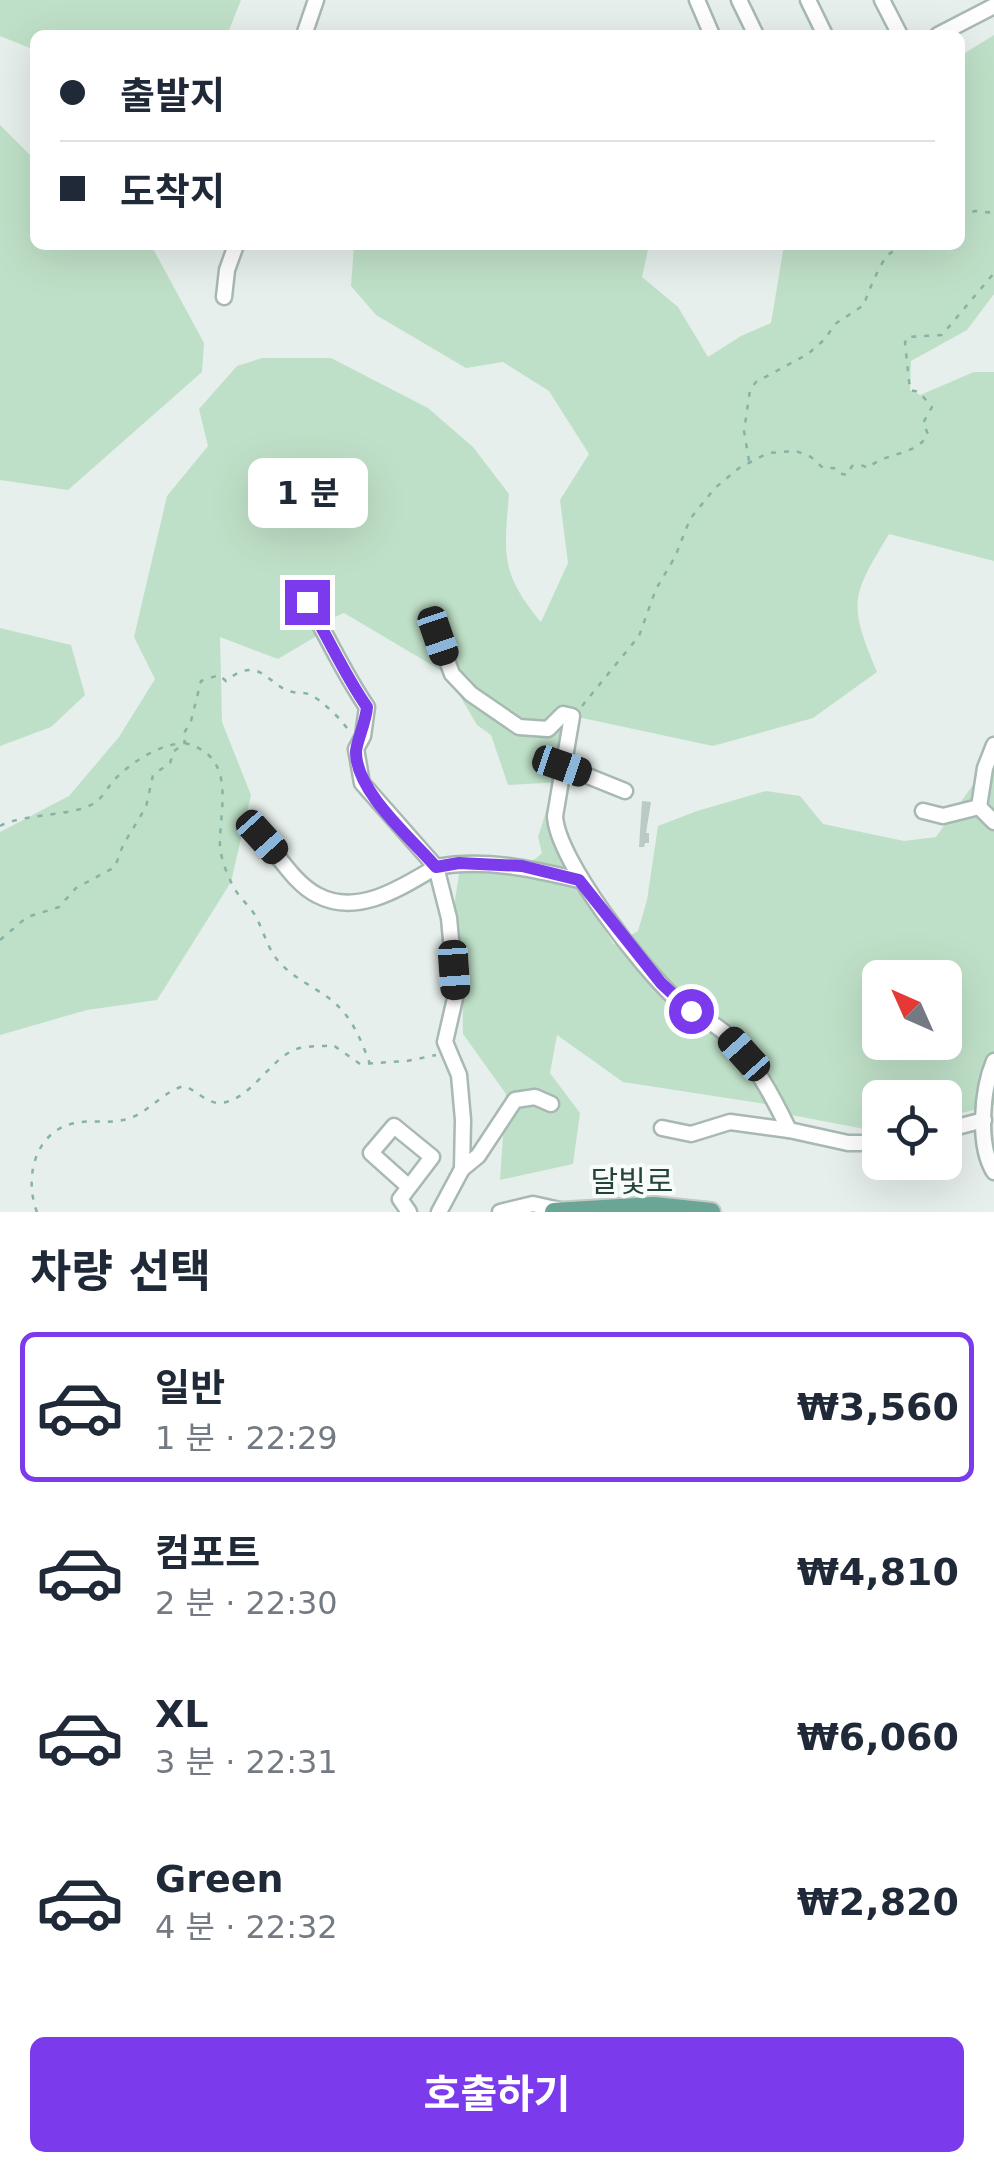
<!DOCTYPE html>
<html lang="ko">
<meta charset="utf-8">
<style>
body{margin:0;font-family:"DejaVu Sans","Noto Sans KR",sans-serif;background:#f2f2f3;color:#1f2937;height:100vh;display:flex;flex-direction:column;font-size:38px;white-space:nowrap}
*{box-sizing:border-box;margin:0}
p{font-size:32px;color:#747a83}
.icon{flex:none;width:55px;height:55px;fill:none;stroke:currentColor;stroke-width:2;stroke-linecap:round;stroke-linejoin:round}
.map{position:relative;height:1212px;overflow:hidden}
.drawer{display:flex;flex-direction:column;background:#fff;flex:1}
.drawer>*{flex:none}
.top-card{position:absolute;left:30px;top:30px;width:935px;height:220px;border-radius:15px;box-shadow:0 10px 40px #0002;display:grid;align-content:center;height:220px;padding:0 30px;background:#fff}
.needle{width:65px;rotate:315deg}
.tools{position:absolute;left:862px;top:960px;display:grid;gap:20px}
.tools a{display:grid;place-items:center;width:100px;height:100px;border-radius:15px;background:#fff;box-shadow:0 10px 40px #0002;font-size:50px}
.end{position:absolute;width:45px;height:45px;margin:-22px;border:12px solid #7c3aed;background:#fff;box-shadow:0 0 0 5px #fff}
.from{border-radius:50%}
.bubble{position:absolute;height:70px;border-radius:15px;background:#fff;box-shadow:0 10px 40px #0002;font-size:32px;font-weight:700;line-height:70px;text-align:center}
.car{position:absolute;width:30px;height:60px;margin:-30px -15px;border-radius:12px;box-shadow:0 0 8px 2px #0007;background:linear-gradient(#222 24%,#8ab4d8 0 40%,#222 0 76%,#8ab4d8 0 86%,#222 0)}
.top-card b{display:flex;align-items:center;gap:35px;height:95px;font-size:38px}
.top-card b+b{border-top:2px solid #e0e1e3}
.top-card i{width:25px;height:25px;background:#1f2937}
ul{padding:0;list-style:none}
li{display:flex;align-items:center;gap:30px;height:150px;margin:0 20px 15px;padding:0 10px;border:5px solid transparent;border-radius:15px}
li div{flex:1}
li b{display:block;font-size:38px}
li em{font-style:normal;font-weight:700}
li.active{border-color:#7c3aed}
li>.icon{width:90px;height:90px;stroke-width:1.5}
h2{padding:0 30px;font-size:45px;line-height:120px}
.cta{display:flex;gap:20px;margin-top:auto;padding:20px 30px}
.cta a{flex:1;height:115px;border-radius:15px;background:#7c3aed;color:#fff;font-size:40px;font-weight:700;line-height:115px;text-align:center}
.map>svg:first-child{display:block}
</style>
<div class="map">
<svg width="994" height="1212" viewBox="0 0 994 1212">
<rect width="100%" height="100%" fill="#e6efeb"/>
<!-- green -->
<g fill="#bfe0c8" fill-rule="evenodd">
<path d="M0,0H241L227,35H35V50L0,36Z"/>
<path d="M994,35V294L967,330L911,361L910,390L920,395L974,372H994V561L889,534C851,597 848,603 877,672L813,718L713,746L573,716L562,782L508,785L491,735L477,725L447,674L344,613L324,622L320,634L278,659L220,637L222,722L251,795L231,882L157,1000L87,1010L0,1035V832L69,796L119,737L155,679L134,637L167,496L208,446L199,409L237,366L262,358H331L428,408L473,447L509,494C504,554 500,573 541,622L568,563L560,500L589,454L549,391L503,362L466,368L376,315L351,286L354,245H649L642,277L678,307L708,357L741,336L771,323L784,245H960V56Z"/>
<path d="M0,125L35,160V245H151L204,343L202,372L68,490L0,480Z"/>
<path d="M0,628L71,645L85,695L51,727L0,746Z"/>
<path d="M994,755V1105L945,1117V1098H880V1132L781,1113L778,1106L623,1082L557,1035L550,1073L580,1113L573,1164L500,1180L506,1094L463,1034L462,955L453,912L462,856C485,867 523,874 542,853L538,837L547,809L562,858L614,945L638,931L647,900L658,826L697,811L766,791L800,796L823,824L904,841L936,837ZM880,978H945V1042H880Z"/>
</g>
<!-- building -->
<path fill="#bbcac4" d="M642,801L651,802L646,833H649V843H645L644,847H639Z"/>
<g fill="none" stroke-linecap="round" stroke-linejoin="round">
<defs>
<g id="minor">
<path d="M697,0L712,35"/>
<path d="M739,0L756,35"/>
<path d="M808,0L825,35"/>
<path d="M882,0L900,35"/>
<path d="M304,35L316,0"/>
<path d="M938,35L994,6"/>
<path d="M224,297L227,270L236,245"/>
<path d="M307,602C328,637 344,674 367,707L363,736L356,749L362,783L436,867C485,858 532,869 579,880"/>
<path d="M438,636L452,674L471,694L519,727L548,729L563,714L572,716L555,816C557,860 642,968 676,999C691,1013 711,1020 726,1034C754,1061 772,1095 789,1130L730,1122L691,1134L662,1128"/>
<path d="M563,766L625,791"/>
<path d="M979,807L985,768L994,745"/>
<path d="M923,811L943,816L979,807L994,822"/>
<path d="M262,837C278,855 295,884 317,895C358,917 402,887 436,867L449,918L456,994L445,1042L459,1075L463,1120L462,1169L439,1212"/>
<path d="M994,1061C982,1089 977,1145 994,1172"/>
<path d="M789,1130L848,1143H880"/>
<path d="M945,1130L984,1120"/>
<path d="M462,1169L478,1156L515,1100L535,1097L551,1104"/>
<path d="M409,1212L400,1199L432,1157L394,1126L371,1153L409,1187"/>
<path d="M500,1212L533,1204L560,1210"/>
</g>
<path id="major" d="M554,1212L654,1206L711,1212"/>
</defs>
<!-- minor casing -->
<use href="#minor" stroke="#a8b8b2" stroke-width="19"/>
<!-- major casing -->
<use href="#major" stroke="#c2cac8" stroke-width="22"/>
<!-- path -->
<g stroke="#86b3a5" stroke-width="2.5" stroke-dasharray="5 8" stroke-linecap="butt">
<path d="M960,216L975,211L994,213"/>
<path d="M749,461L744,431L750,390L756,382L808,354L825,339L835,324L864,305C867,294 880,264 887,256C891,252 897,249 901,245"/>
<path d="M582,706L639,636L656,589L675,557L690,519L715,488L739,468L768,453L796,451L811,457L823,468H834L838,473L847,475L852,466L861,465L868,468C885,452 917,456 928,434L923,423L932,407L919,392L910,390L905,343L907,337L942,335L994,273"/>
<path d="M0,826C27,812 78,817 97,801C105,795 109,784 117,777C135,760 160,744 185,743L183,735L191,721L201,681L219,675L226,681C259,654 267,684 289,691C297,694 305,691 313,696C323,702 346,723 351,735"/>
<path d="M0,940L27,917L59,907L76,888L115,867L123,845L146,807L153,775L170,763L174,751L185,743C235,756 221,802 220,840C219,854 226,872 232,884C238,897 248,904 255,915C264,931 267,949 280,963C294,978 314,987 330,999C352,1016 361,1040 370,1064"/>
<path d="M37,1212C24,1179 34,1131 75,1123C92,1119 113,1125 130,1118C150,1111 164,1091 184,1086C196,1090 205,1102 218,1103C249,1103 268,1061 294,1050C306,1045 321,1047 333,1045L360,1064L407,1061L436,1055"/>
</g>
<!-- minor -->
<use href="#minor" stroke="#fff" stroke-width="14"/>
<!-- major -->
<use href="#major" stroke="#6aa596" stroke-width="18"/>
</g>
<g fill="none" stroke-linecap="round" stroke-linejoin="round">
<!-- route -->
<path stroke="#7c3aed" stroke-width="12" d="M307,602C328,637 344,674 367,707C366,722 356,743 356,752C356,792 411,838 436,867L459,863L522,866L579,880L661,983L691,1011"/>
</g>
<g text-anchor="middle" stroke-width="8" stroke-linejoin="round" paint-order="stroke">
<!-- street labels -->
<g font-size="30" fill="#24423a" stroke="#f7fbf9">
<text x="632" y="1192">달빛로</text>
</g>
</g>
</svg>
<div class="tools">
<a><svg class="needle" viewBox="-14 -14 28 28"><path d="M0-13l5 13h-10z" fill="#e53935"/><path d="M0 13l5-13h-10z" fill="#747a83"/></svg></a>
<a><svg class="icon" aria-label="locate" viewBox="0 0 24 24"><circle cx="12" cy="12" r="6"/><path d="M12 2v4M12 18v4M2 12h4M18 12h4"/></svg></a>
</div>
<i class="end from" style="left:691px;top:1011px"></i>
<i class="end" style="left:307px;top:602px"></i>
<div class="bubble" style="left:248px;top:458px;width:120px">1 분</div>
<i class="car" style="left:438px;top:636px;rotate:161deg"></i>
<i class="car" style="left:562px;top:766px;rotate:109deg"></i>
<i class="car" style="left:262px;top:837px;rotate:138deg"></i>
<i class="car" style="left:454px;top:970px;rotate:176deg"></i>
<i class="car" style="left:744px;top:1054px;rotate:318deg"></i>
<div class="top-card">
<b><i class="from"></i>출발지</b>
<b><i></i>도착지</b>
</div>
</div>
<section class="drawer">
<h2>차량 선택</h2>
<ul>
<li class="active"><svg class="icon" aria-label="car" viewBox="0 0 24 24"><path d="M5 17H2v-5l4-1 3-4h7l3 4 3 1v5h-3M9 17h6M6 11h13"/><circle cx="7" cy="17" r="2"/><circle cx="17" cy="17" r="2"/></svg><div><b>일반</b><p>1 분 · 22:29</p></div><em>₩3,560</em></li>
<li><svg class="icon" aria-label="car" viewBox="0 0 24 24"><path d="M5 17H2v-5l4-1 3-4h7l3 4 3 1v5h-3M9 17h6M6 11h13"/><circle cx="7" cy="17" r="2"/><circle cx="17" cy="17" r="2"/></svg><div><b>컴포트</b><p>2 분 · 22:30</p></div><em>₩4,810</em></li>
<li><svg class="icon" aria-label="car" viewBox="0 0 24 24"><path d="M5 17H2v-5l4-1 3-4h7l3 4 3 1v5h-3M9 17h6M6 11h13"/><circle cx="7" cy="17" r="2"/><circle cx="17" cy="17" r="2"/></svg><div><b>XL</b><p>3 분 · 22:31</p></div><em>₩6,060</em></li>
<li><svg class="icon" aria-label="car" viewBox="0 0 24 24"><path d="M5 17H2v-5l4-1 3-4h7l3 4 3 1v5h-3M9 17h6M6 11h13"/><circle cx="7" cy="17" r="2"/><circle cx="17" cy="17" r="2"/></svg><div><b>Green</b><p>4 분 · 22:32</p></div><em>₩2,820</em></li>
</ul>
<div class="cta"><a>호출하기</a></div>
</section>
